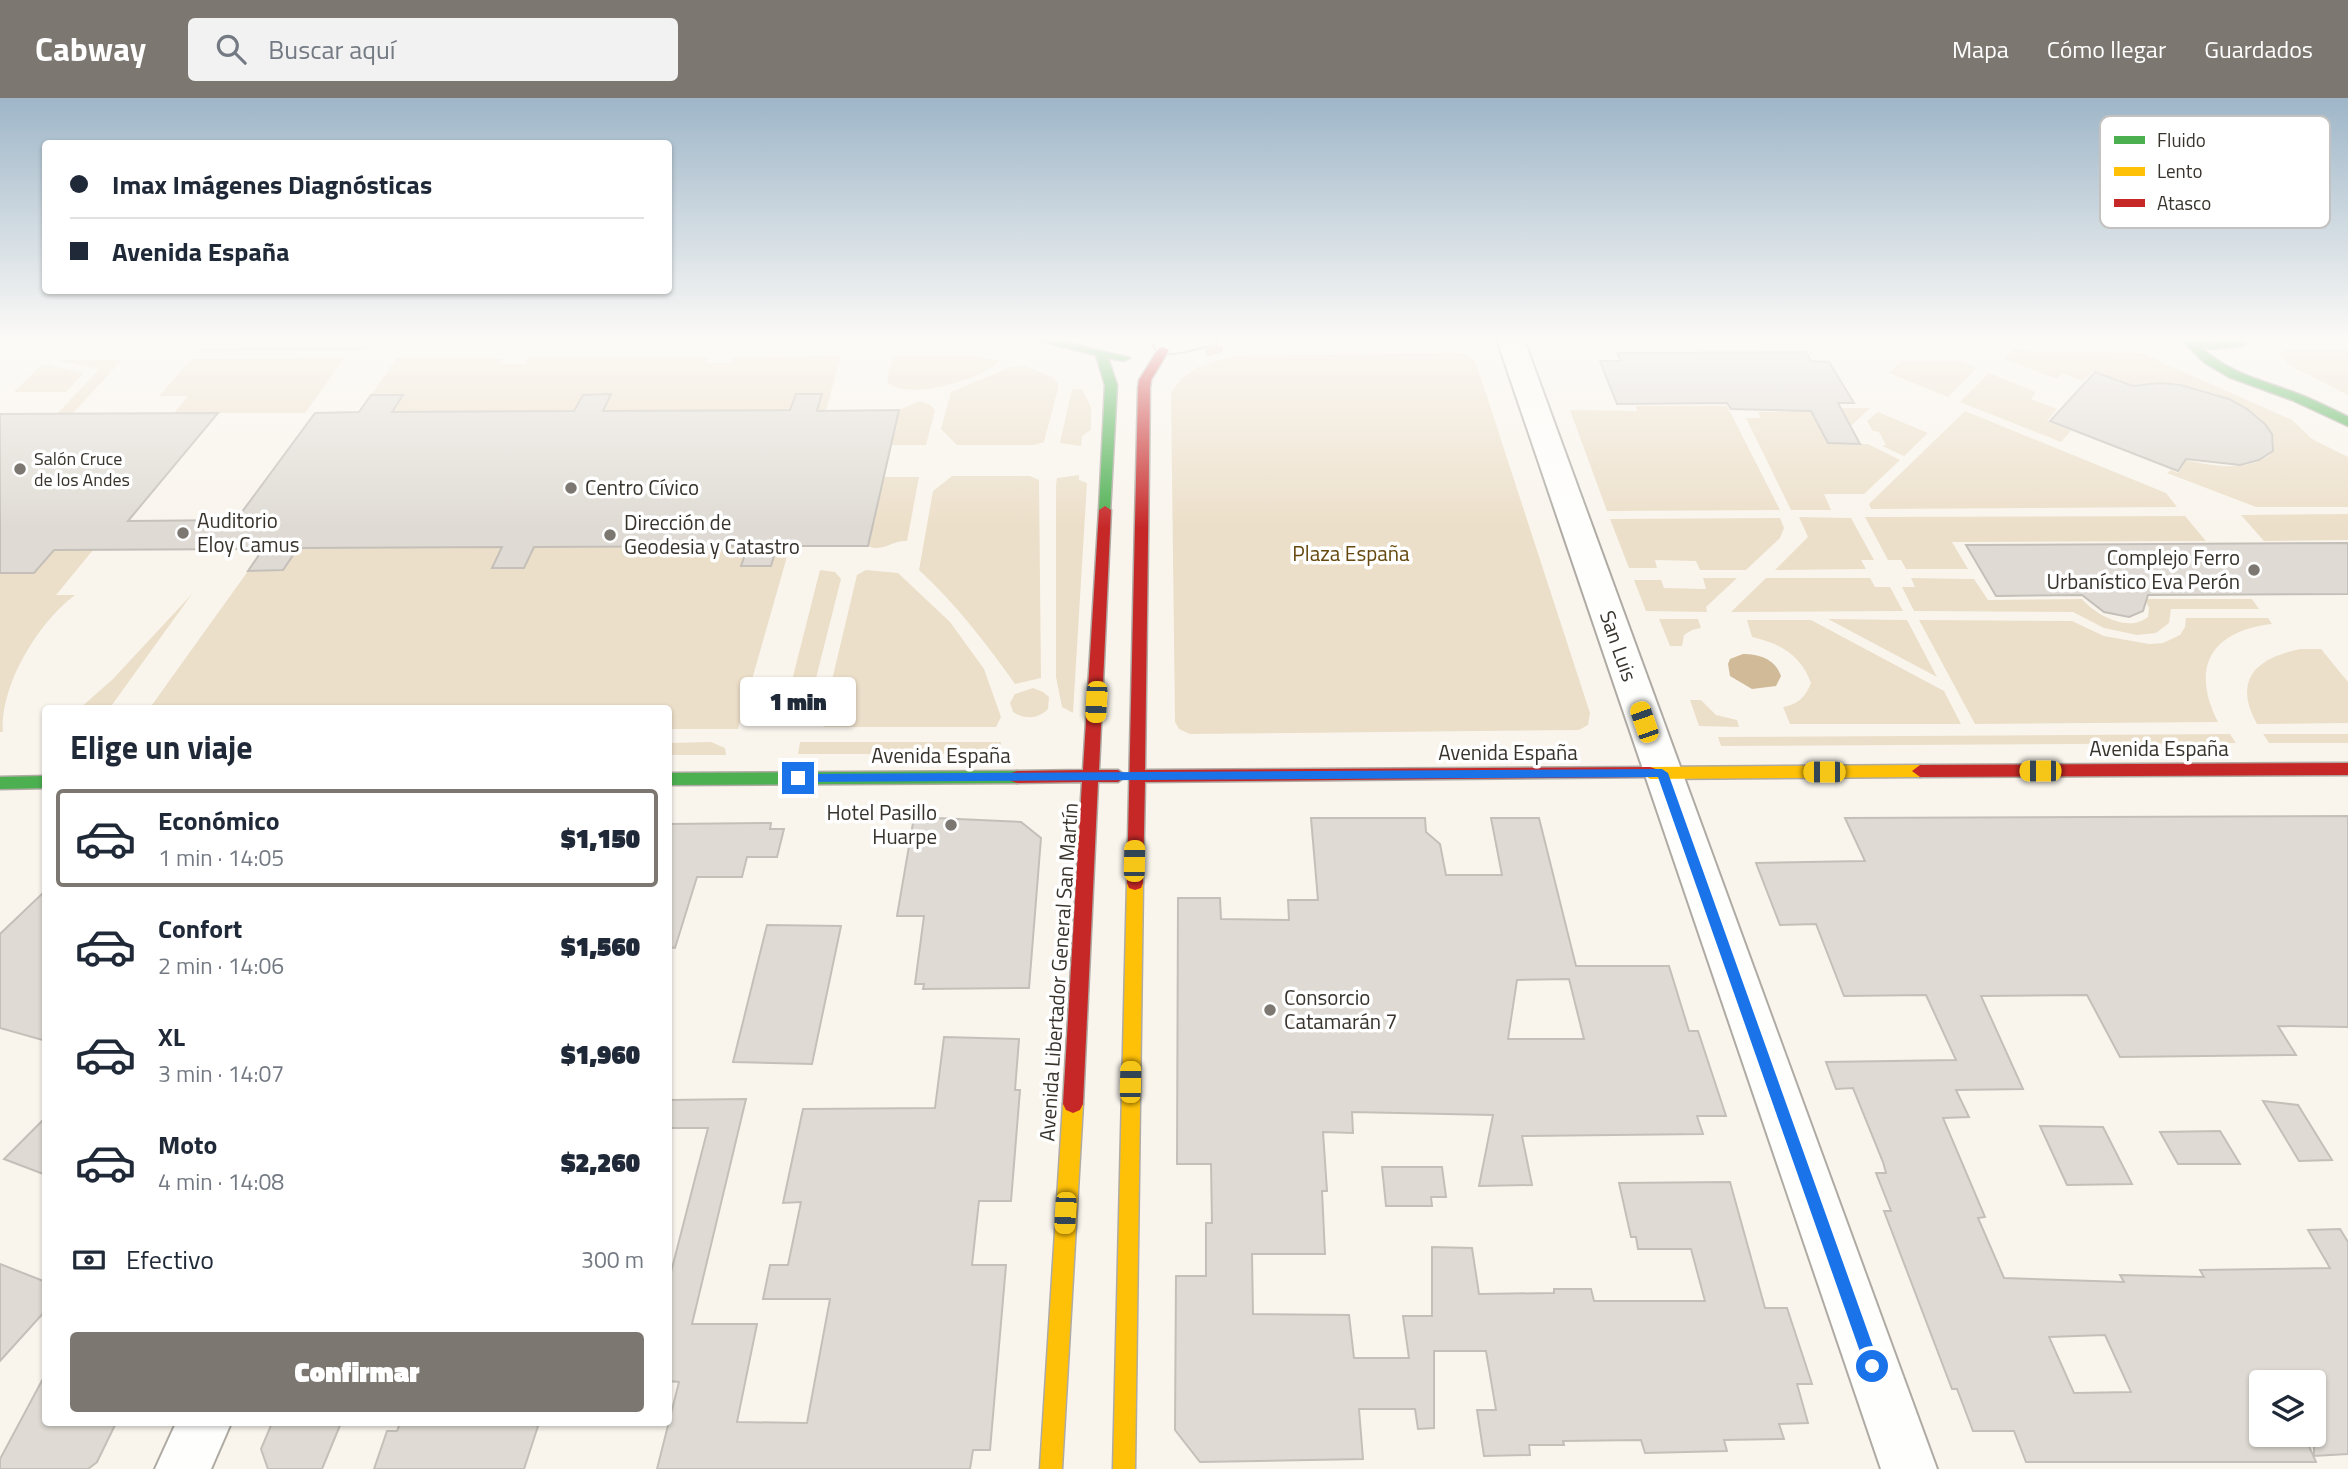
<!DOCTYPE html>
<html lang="es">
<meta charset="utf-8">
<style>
body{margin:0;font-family:"Titillium Web",sans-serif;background:#f2f2f3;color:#1f2937;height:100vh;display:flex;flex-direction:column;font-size:26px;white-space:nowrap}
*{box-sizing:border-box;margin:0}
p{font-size:23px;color:#747a83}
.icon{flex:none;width:38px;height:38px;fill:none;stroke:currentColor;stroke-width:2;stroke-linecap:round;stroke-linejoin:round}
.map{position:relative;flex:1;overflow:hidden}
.side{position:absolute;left:42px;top:607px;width:630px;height:721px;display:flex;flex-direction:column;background:#fff;border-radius:7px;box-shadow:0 2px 5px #0004}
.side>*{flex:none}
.banner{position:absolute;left:42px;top:42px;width:630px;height:154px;border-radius:7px;box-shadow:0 2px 5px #0004;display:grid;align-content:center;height:154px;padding:0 28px;background:#fff}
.controls{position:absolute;left:2249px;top:1272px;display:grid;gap:14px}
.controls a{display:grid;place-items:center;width:77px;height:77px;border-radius:7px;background:#fff;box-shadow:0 2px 5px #0004;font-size:35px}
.end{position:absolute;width:32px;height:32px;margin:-16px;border:9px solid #1a73e8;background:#fff;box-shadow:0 0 0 4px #fff}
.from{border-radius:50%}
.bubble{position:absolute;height:49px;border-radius:7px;background:#fff;box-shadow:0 2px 5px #0004;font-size:23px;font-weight:800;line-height:49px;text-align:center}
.car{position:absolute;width:21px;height:42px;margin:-21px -10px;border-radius:9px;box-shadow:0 0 5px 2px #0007;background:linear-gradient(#f5c518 24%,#345 0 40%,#f5c518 0 76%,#345 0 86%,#f5c518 0)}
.banner b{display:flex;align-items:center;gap:24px;height:66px;font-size:26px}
.banner b+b{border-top:2px solid #e0e1e3}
.banner i{width:18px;height:18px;background:#1f2937}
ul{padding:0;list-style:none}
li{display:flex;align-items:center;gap:21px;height:98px;margin:0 14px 10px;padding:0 14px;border:4px solid transparent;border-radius:7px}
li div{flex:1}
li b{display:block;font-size:26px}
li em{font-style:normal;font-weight:800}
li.on{border-color:#7c7770}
li>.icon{width:63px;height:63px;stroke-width:1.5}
h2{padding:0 28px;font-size:32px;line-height:84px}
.pay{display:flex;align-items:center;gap:18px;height:77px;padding:0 28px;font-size:26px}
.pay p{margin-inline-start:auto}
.cta{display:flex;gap:14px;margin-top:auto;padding:14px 28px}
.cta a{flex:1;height:80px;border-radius:7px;background:#7c7770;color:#fff;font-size:28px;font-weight:800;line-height:80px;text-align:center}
header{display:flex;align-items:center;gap:42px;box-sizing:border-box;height:98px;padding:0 35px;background:#7c7770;color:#fff}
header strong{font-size:33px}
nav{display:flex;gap:38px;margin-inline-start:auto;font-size:24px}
.search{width:490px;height:63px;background:#f2f2f3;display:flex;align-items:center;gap:18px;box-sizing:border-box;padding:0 24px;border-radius:7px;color:#747a83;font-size:26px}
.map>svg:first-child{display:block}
</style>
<header>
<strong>Cabway</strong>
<div class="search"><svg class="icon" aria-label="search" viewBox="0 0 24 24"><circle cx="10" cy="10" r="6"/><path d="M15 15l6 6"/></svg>Buscar aquí</div>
<nav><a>Mapa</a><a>Cómo llegar</a><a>Guardados</a></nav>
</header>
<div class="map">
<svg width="2348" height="1371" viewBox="0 0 2348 1371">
<rect width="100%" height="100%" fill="#f9f5ed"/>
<!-- green -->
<g fill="#ecdfc9">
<path d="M368,249L365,253H197L200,250Z"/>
<path d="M2015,250L2023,253L2141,255L2292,322L2312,341L2348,359V409H2256L2167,375L2171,372L2178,375L2186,362C2213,368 2246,374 2270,357C2293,318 2204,289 2178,286C2163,284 2148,289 2134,288C2121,286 2105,277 2093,273L2083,283L2062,275L2057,281L2004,261Z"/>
<path d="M2285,252H2348V297L2289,267L2279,256Z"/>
<path d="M1461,255L1475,262L1590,615L1588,627L1579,632L1190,636L1179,631L1175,624L1171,294L1182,280L1198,269L1233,258Z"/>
<path d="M841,258L826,312H817L821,296H796L790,312L603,313L610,297H583L574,313L392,314L403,297H371L397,260H503L500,266H525L529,259H709L707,265H731L733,259Z"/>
<path d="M893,258H975L1000,263C983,281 911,303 888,285L887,278Z"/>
<path d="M345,260L305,315H174L188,298H159L191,261Z"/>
<path d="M57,262H122L73,315L57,316L99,271Z"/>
<path d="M1901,263H1960L1977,270L1948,299L1889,275Z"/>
<path d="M47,267L84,275L66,294H14L38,270Z"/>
<path d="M1024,268L1053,279L1059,287L1044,344L1034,347H957L941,331L951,294L1010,269Z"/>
<path d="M1989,275L2036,294L2031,301L2057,311L2047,323L2071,333L2061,344L1960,304Z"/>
<path d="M1072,291H1082L1091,309V332L1082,338L1081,348L1060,345Z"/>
<path d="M919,303L929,306L935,312L926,347H891L899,312Z"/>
<path d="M1636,308H1727L1780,412L1607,413L1570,312L1637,313Z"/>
<path d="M1870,310L1850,329L1822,333L1828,345L1868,346L1900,362L1864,396H1824L1831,412H1791L1746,320H1761L1758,314H1788L1787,311Z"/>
<path d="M1965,313L2166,395L2177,409L1871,411L1869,406Z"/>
<path d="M1878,314L1928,335L1904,358L1882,348L1886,347L1879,334L1873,333L1867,323Z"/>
<path d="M1079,377V382L1087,385L1073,615L1062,609L1056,579V387L1057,380Z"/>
<path d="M952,378H1030L1039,382L1041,580L1015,586C986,545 956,506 919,472L933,393Z"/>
<path d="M884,379H919L907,443C892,442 882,455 868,448Z"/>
<path d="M2348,416V442L2264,443L2241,417Z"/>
<path d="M2185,418L2206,443L1952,444L1968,471H1906L1901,462H1888L1865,419Z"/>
<path d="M1799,419L1851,420L1874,462H1861L1866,471L1775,472L1808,439Z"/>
<path d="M1780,420L1784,430L1780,440L1746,472H1700L1696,463L1655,462L1657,470H1629L1610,421Z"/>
<path d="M748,448L742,467L777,448H790L738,631H669L668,611H598L599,607H565L563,611H327L328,608H295L293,611H149L248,473L283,472L298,450L502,449L492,470H524L534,449Z"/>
<path d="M0,452L2,475H34L54,452H93L56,497H75C39,524 0,586 3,634H0Z"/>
<path d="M820,472L835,474L841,481L811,600L800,609L785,610Z"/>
<path d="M866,472L898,475L950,524L984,571L1001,619L996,629H824L822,624L857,477Z"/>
<path d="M1703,480H1737L1706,509L1707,514L1646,513L1634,482H1661L1664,490L1706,491Z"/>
<path d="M1766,480H1870L1875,489H1890L1903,513L1731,514Z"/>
<path d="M1911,480L1974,481L1988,502L2082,501C2096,517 2128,535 2148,519L2149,510L2145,501H2252L2259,511H2171L2169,525L2156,535L2137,537L2104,530L2073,514L1914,513L1902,489H1915Z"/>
<path d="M192,496L109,611H79L113,581Z"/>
<path d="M2186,520H2268L2272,526C2211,533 2190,569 2218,624L1975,626L1919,522L2072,523L2104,538L2149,546L2163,545L2180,537L2185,529Z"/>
<path d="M1659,521H1698L1701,530L1692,532L1684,537L1682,548H1670Z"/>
<path d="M1828,521L1907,522L1937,579Z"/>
<path d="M1747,522H1811L1944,593L1961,626H1790L1783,609C1799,606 1805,599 1811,585C1800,556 1781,546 1752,539Z"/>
<path d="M2300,551H2321L2348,584V625L2257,626C2232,581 2257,560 2300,551Z"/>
<path d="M1033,590L1043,594L1049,599L1048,611C1038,621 1025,622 1013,614L1010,605L1015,596Z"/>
<path d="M1690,602H1701L1716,617L1737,622L1739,629L1699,628Z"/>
<path d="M2230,636L2236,645L1721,648L1718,639Z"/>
<path d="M2263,636H2348V645H2269Z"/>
<path d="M711,644L725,650L726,657H669V645Z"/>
<path d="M800,644H1001L1000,656H798Z"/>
</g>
<!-- water -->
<path fill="#d0ba98" d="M1743,556C1759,556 1775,561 1781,578L1776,588L1752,591L1730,578L1728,566L1730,561Z"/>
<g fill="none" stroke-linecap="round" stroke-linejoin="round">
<!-- stream -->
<path stroke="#d0ba98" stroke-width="8" d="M1209,254L1219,251"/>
</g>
<!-- building -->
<g fill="#dfdbd4" stroke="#c4c0b9" stroke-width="2" fill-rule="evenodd">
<path d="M1806,254L1811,263L1829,264L1854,305H1838L1860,346L1828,345L1811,313L1731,311L1727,305L1617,306L1600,263H1621L1617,255Z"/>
<path d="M2095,274L2133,288L2160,285L2181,287L2229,301L2247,311L2265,326L2272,336L2273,353L2259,362L2240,367L2186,361L2178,373L2050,323Z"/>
<path d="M611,296L603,313L790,312L796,296H822L817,313L899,312L868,448H777L771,468H741L748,448L534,449L524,470H492L502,449L298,450L283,472L248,473L263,451L54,452L34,475H0V316L218,315L128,423L236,422L315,315L359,314L371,297H403L392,314L574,313L583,297Z"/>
<path d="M2348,445V496L2148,497L2143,513L2129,519L2104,514L2082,497L1996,498L1966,447Z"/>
<path d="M2348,718V929L2278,928L2296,957L2120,959L2087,897L1981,898L2023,991L1956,992L1969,1019L1943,1020L1985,1119L1978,1120L2004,1180L2124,1184L2120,1177L2204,1179L2200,1172L2330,1170L2308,1132L2340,1131L2348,1144V1356L2314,1358V1284H2261V1337H2304L2316,1364H2026L2014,1333H1973L1957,1291H1952L1884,1113H1891L1876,1075H1886L1883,1064L1853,990L1836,991L1826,964L1956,962L1926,897L1844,898L1816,826L1780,827L1756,765L1865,763L1845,720ZM2105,1237L2131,1294L2074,1295L2049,1239Z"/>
<path d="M914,719L1021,724L1041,740L1029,890L923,891L924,886H915L924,818H897Z"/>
<path d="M1311,720H1425L1426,734L1440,746L1446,777H1502L1491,720H1539L1576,868H1669L1689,933H1698L1726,1018H1697L1703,1036L1522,1038L1532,1087L1479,1088L1493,1017L1352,1014L1353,1035L1323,1034L1327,1093H1322L1325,1156H1252L1253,1216L1349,1217L1354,1260H1409L1403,1218H1432V1149L1472,1150L1479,1196L1554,1195V1191H1591L1594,1203H1705L1691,1151H1638L1636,1139H1631L1619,1085L1730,1084L1765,1210H1787L1812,1286H1797L1808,1325L1779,1326L1784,1341L1724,1342L1727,1353L1645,1355L1641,1342L1563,1343L1564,1347H1529L1530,1357L1484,1358L1477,1312H1496L1486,1253H1434V1330L1418,1331L1415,1311H1359L1363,1361L1200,1364L1175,1332L1176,1178H1206V1125H1212L1211,1066H1177L1178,800H1220L1221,821L1289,822L1288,802H1318ZM1569,881L1584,941H1508L1517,882Z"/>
<path d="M771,725L770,731H784L777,759H747L742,779H697L675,850L668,849V726Z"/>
<path d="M46,792V943L0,930V836Z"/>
<path d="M767,827L841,828L812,966L733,964Z"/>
<path d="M944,939L1019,941L1015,992H1020L1011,1103H979L972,1167H1006L990,1352H973L970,1371H657L679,1284L668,1283V1186L708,1030H668V1002L746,1001L692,1226H757L737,1324L807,1325L830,1201H763L770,1167H788L801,1104L783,1105L803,1011L935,1010Z"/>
<path d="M2263,1003L2298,1007L2332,1062L2299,1063Z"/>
<path d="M46,1019V1077L4,1061Z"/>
<path d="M2040,1028L2103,1029L2132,1086L2067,1087Z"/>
<path d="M2220,1033L2240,1066H2178L2160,1034Z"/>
<path d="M1382,1069H1442L1446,1099H1431L1432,1108H1386Z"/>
<path d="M0,1166L46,1184V1212L0,1263Z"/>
<path d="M46,1275V1325H116L97,1364L88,1371H0V1361Z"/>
<path d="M272,1325H341L322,1371H268L261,1351Z"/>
<path d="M400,1325H539L524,1371H374L387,1333H397Z"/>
</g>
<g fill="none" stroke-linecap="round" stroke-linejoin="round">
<defs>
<g id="street">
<path d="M1173,239H1221L1217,245C1199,249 1176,258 1158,254L1154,248L1158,242Z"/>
<path d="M1496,239H1523L1937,1371H1881Z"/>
<path d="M176,1325H231L211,1371H155Z"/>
</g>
<g id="fast">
<path d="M1024,239H1043L1130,260L1124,263L1108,260L1117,287L1110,415L1105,416L1099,412L1105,287L1096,257Z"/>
<path d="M2177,239H2189L2211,245L2249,239L2244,247L2240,248L2211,251L2200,248C2226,274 2260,282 2293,294C2312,301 2330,310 2348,319V328L2292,302L2229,279L2205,265L2184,244L2178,242Z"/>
<path d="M1017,673L1023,675L1025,679L1023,683L1017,685L668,687V675Z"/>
<path d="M46,678V690L0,691V679Z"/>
</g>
<g id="slow">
<path d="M0,239H93L87,242H0Z"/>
<path d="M1920,667L1928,673L1920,679L1650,681L1642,675L1650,669Z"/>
<path d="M1135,778L1141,780L1143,785L1135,1371H1113L1127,785L1129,780Z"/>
<path d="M1073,997L1080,1000L1083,1006L1062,1371H1040L1063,1006L1066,1000Z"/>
</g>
<g id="jam">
<path d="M1163,249L1169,252L1151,282L1150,290L1145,672L1650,669L1656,671L1658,675L1656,679L1145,684L1143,785L1141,790L1135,792L1129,790L1127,785L1138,290L1139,282L1159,250Z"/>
<path d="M1105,408L1111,412L1099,672H1118L1126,678L1118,684H1098L1083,1006L1080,1012L1073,1015L1066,1012L1063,1006L1082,684L1017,685L1011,683L1009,679L1011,675L1017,673L1083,672L1099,412Z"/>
<path d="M2348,665V677L1920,679L1912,673L1920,667Z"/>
</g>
</defs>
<!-- street casing -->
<use href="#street" stroke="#afaba4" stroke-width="4"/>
<!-- fast casing -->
<use href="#fast" stroke="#afaba4" stroke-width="3"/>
<!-- slow casing -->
<use href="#slow" stroke="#afaba4" stroke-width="3"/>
<!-- jam casing -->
<use href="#jam" stroke="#afaba4" stroke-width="3"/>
<!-- street -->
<use href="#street" fill="#fefefc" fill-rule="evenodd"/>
<!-- fast -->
<use href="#fast" fill="#4caf50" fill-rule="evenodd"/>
<!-- slow -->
<use href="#slow" fill="#ffc107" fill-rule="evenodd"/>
<!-- jam -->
<use href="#jam" fill="#c62828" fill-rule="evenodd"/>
</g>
<!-- sky -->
<linearGradient id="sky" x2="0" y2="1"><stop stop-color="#9eb6c8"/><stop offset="0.56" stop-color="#fcfaf7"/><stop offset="1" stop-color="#fcfaf7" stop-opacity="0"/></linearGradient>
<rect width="2348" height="430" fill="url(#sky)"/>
<!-- route -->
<path fill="#1a73e8" d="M1662,671L1668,675L1880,1268L1878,1273L1872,1276L1867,1273L1865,1268L1658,679L798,684L793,680L798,676Z"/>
<!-- markers -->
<g fill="#7c7770" stroke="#fff" stroke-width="2.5">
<circle cx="20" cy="371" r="7"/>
<circle cx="571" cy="390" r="7"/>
<circle cx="183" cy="435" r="7"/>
<circle cx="610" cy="437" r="7"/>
<circle cx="2254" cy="472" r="7"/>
<circle cx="951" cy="727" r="7"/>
<circle cx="1270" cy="912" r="7"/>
</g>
<g text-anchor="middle" stroke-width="7" stroke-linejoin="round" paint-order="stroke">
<!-- far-poi labels -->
<g font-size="18" fill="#38332c" stroke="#fff" text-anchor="start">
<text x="34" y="367">Salón Cruce<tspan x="34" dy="21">de los Andes</tspan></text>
</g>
<!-- poi labels -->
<g font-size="21" fill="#38332c" stroke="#fff" text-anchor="start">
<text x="585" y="397">Centro Cívico</text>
<text x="197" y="430">Auditorio<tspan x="197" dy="24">Eloy Camus</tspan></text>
<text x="624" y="432">Dirección de<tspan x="624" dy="24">Geodesia y Catastro</tspan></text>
<text x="2240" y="467" text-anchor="end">Complejo Ferro<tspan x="2240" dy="24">Urbanístico Eva Perón</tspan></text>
<text x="937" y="722" text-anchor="end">Hotel Pasillo<tspan x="937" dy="24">Huarpe</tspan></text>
<text x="1284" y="907">Consorcio<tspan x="1284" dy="24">Catamarán 7</tspan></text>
</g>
<!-- park labels -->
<g font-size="21" fill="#674910" stroke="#fff">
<text x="1351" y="463">Plaza España</text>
</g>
<!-- street labels -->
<g font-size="21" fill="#38332c" stroke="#fff">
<text transform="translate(1618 548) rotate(71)" y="7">San Luis</text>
<text x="2159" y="658">Avenida España</text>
<text x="1508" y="662">Avenida España</text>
<text x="941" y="665">Avenida España</text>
<text transform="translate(1059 874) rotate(-86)" y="7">Avenida Libertador General San Martín</text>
</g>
</g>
<!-- legend -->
<rect x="2100" y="18" width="230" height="112" rx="10" fill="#fff" stroke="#c3c2c0" stroke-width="2"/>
<rect x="2114" y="38" width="31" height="8" fill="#4caf50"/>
<rect x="2114" y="69" width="31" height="9" fill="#ffc107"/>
<rect x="2114" y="101" width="31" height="8" fill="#c62828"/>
<g font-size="19" fill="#38332c">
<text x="2157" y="49">Fluido</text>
<text x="2157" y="80">Lento</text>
<text x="2157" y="112">Atasco</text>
</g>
</svg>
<div class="controls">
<a><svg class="icon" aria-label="layers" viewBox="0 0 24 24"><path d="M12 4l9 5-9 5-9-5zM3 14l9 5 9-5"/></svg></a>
</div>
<i class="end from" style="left:1872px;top:1268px"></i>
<i class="end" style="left:798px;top:680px"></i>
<div class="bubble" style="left:740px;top:579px;width:116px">1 min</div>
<i class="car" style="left:1096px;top:604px;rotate:183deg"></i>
<i class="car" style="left:1644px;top:624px;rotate:341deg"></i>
<i class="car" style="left:2040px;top:673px;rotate:270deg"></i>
<i class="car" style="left:1824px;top:674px;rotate:270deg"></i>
<i class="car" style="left:1134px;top:763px;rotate:1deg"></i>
<i class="car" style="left:1130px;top:984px;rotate:1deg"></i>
<i class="car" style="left:1065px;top:1115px;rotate:183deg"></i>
<div class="banner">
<b><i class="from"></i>Imax Imágenes Diagnósticas</b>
<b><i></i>Avenida España</b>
</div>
<section class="side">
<h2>Elige un viaje</h2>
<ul>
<li class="on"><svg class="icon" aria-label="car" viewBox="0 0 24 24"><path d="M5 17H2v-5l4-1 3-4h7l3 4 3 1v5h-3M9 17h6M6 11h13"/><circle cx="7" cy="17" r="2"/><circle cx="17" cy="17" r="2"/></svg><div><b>Económico</b><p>1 min · 14:05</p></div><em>$1,150</em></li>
<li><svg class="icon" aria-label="car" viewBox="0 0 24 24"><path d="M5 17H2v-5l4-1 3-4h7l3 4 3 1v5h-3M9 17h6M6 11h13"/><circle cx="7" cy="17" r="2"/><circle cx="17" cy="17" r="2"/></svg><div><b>Confort</b><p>2 min · 14:06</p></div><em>$1,560</em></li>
<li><svg class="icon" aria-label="car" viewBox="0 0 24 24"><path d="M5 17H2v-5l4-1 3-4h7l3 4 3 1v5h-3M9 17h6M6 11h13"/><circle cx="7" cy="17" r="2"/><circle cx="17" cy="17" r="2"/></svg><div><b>XL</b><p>3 min · 14:07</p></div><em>$1,960</em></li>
<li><svg class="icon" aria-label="car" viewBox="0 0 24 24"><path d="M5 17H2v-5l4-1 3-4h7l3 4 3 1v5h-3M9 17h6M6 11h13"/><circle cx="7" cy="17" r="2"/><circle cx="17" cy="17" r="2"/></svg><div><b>Moto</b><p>4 min · 14:08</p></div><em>$2,260</em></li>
</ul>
<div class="pay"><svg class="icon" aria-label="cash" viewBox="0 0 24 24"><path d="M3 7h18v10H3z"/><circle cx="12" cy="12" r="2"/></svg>Efectivo<p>300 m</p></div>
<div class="cta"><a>Confirmar</a></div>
</section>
</div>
